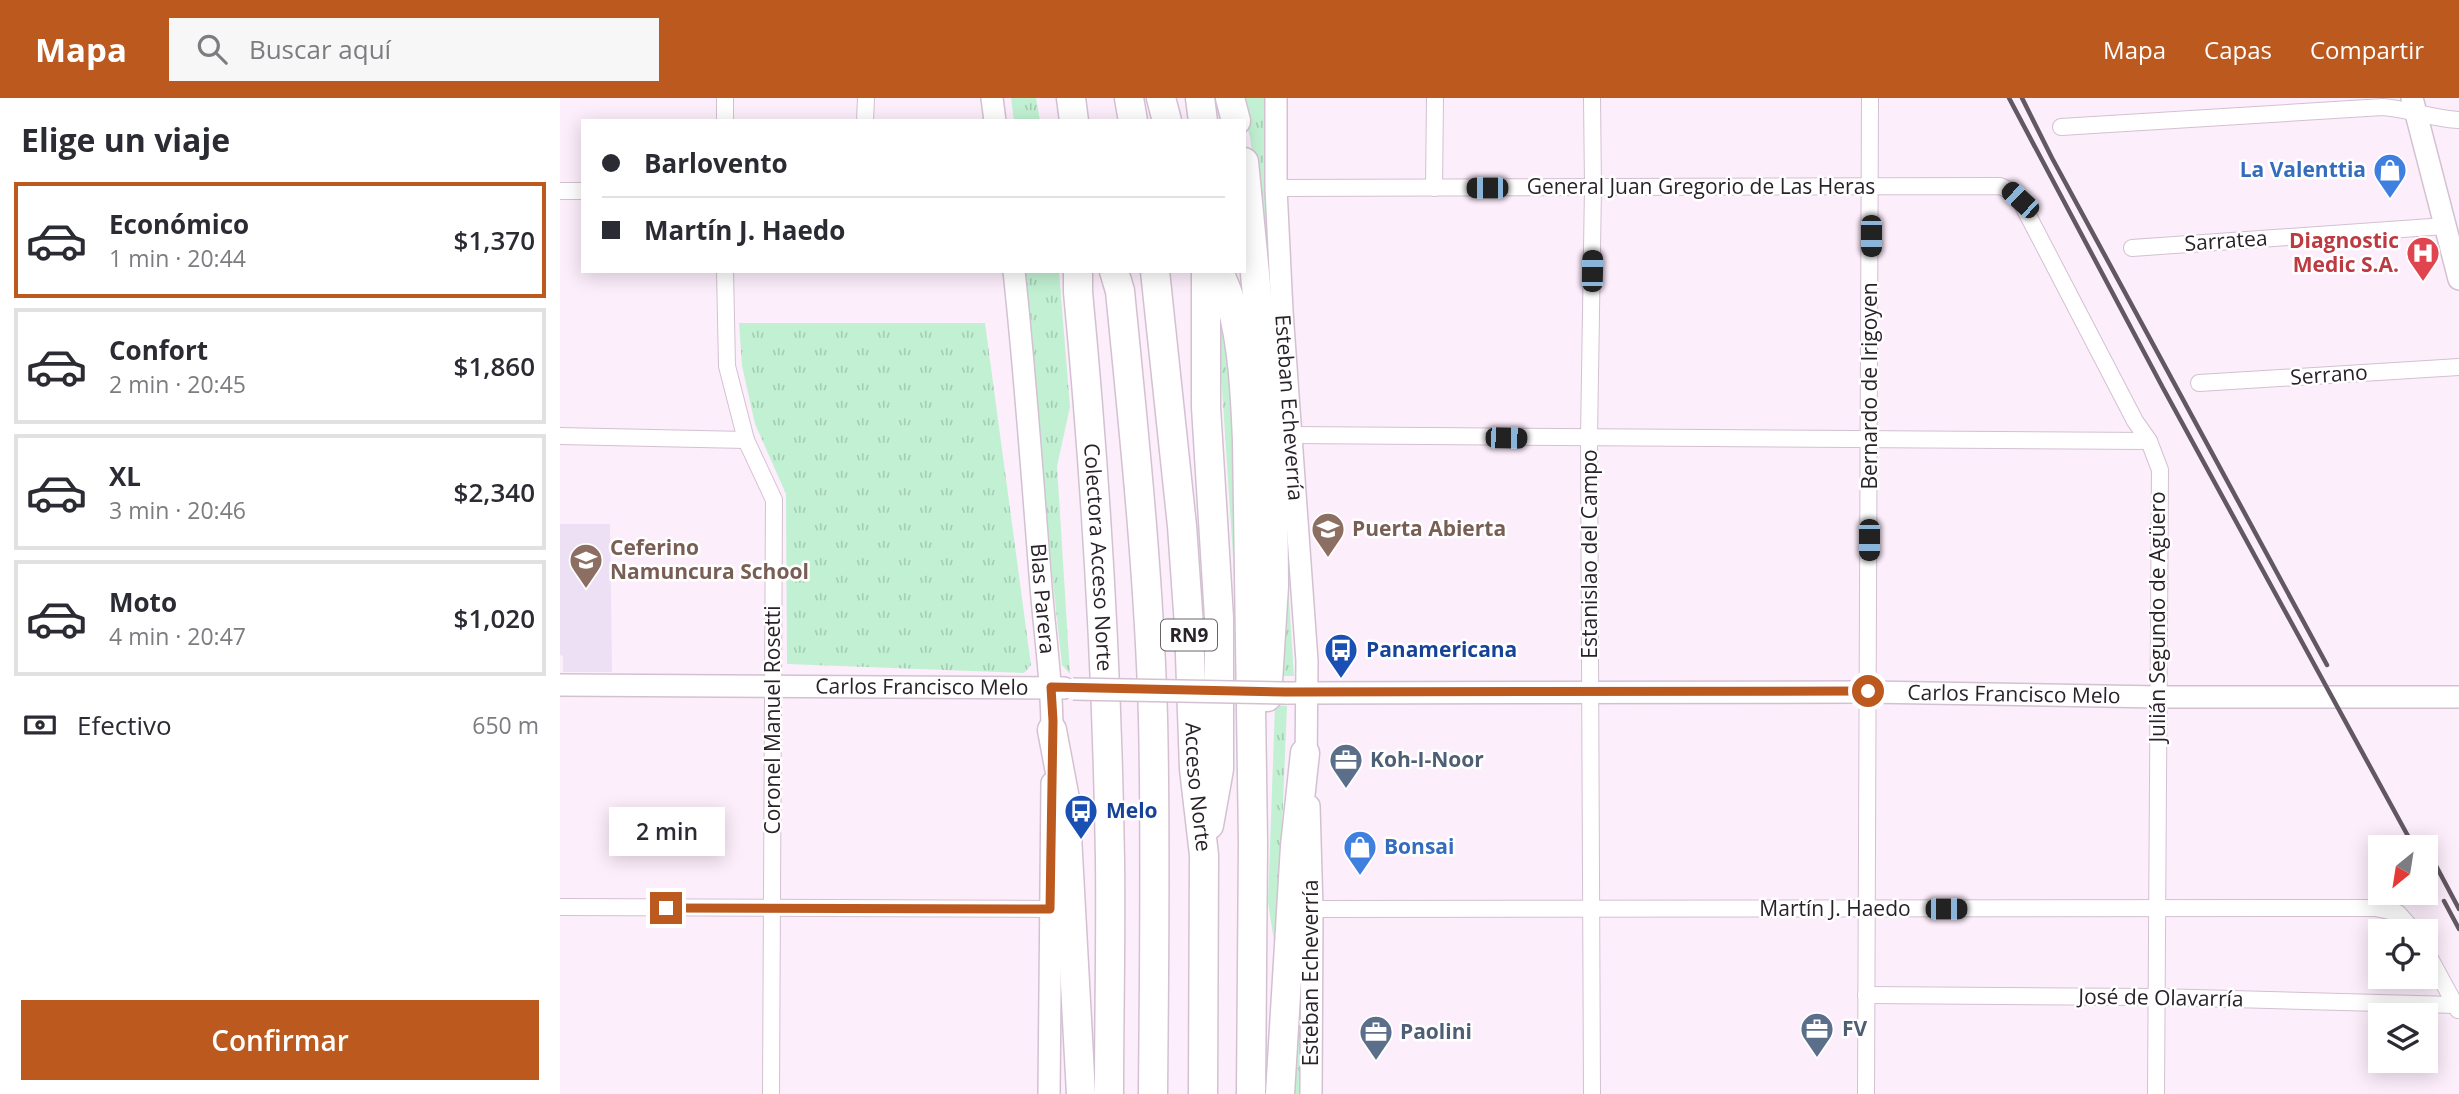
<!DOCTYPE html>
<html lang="es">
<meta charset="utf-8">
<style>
body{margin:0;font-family:"Open Sans",sans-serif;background:#f7f7f7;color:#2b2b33;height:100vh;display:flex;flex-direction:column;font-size:26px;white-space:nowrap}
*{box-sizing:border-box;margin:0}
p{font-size:23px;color:#7c7c81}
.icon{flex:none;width:38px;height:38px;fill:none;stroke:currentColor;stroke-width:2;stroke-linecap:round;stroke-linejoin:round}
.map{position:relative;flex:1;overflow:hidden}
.side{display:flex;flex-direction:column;background:#fff;width:560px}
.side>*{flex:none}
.banner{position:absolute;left:21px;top:21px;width:665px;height:154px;border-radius:0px;box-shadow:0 4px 18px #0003;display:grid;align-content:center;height:154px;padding:0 21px;background:#fff}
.needle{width:46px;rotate:210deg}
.fabs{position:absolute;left:1808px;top:737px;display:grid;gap:14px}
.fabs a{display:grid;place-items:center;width:70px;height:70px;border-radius:0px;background:#fff;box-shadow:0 4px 18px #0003;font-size:35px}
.end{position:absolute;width:32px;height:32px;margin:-16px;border:9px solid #bb591e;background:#fff;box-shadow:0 0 0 4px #fff}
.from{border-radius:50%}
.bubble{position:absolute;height:49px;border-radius:0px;background:#fff;box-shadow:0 4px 18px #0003;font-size:23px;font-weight:600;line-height:49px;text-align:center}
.car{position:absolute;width:21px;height:42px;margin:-21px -10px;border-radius:9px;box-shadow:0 0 5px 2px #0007;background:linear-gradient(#222 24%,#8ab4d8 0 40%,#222 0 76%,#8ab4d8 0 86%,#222 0)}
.banner b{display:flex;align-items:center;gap:24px;height:66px;font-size:26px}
.banner b+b{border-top:2px solid #e1e1e2}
.banner i{width:18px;height:18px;background:#2b2b33}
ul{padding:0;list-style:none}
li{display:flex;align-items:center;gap:21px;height:116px;margin:0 14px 10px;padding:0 7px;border:4px solid #e1e1e2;border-radius:0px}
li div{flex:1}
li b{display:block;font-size:26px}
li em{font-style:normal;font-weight:600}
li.selected{border-color:#bb591e}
li>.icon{width:63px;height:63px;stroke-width:1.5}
h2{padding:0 21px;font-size:32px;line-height:84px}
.pay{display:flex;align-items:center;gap:18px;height:77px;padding:0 21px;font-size:26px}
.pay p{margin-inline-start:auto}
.primary-button{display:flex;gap:14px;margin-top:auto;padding:14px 21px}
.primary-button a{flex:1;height:80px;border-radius:0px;background:#bb591e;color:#fff;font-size:28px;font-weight:600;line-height:80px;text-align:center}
header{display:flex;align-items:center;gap:42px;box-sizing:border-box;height:98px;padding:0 35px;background:#bb591e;color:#fff}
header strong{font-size:33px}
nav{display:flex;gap:38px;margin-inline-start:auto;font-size:24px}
.search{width:490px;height:63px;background:#f7f7f7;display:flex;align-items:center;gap:18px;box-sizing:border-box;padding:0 24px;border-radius:0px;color:#7c7c81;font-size:26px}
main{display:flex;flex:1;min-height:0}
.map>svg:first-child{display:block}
</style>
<header>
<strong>Mapa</strong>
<div class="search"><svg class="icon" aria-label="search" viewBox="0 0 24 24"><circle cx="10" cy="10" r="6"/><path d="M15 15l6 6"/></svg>Buscar aquí</div>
<nav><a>Mapa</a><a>Capas</a><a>Compartir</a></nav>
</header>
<main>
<section class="side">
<h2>Elige un viaje</h2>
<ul>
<li class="selected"><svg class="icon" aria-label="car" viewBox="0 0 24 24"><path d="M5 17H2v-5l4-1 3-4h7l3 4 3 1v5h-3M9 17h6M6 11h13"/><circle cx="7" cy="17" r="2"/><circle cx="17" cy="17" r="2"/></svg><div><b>Económico</b><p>1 min · 20:44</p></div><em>$1,370</em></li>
<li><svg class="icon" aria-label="car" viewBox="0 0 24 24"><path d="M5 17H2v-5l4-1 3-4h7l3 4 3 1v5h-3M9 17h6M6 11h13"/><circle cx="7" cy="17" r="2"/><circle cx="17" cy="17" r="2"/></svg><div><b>Confort</b><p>2 min · 20:45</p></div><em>$1,860</em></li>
<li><svg class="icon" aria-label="car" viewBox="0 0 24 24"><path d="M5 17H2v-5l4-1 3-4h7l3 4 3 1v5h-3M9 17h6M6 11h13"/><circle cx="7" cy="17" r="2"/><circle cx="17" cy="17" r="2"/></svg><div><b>XL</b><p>3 min · 20:46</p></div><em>$2,340</em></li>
<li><svg class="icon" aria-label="car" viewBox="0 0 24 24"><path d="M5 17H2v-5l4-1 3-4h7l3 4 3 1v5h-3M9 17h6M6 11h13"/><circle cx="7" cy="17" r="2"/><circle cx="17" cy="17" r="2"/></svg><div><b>Moto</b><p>4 min · 20:47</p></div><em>$1,020</em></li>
</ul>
<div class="pay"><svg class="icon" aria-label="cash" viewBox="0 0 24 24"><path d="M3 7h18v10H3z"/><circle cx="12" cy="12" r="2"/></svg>Efectivo<p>650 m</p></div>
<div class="primary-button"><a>Confirmar</a></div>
</section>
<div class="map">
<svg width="1899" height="996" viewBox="0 0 1899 996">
<defs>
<pattern id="grass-tufts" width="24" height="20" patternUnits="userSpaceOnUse" patternTransform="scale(1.75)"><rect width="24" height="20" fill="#c1f1d2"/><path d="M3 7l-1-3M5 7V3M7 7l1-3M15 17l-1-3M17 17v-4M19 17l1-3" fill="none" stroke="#a6ceb4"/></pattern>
</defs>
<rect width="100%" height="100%" fill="#fdeefc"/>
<!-- education -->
<path fill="#ede0f4" d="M0,426H50L52,574H3V558L0,557Z"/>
<!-- grass -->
<g fill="url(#grass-tufts)">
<path d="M451,0H476L480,23H454Z"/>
<path d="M679,0H712L714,220L690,39Z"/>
<path d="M459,173H499L510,309L497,368L510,576L502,567Z"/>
<path d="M660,212L676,296L680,577H676L675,489L661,275Z"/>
<path d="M179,225H425L471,567L464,575L227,566L226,396L195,326L182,268Z"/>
<path d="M720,364L734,578H714Z"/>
<path d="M715,607L727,608L719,803L714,843L708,804Z"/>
<path d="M738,893L746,894L744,996H730Z"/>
</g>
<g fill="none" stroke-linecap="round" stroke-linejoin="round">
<defs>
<g id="street">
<path d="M1032,0L1033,89L1029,340L1032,996"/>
<path d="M165,23V0"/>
<path d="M305,23L306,0"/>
<path d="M1501,29L1823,9C1849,11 1873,21 1899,22"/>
<path d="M716,90L1440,88L1449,92L1460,102L1575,323L1589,343L1600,372L1596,996"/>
<path d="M874,90L875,0"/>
<path d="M0,93H23"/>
<path d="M1572,150L1885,128"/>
<path d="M165,173L167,268L186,342L214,402L211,996"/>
<path d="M1639,285L1899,269"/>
<path d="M730,337L1589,343"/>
<path d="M0,338L186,342"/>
<path d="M0,809L490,811"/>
<path d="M752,811L1816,810L1838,815L1854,833"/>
<path d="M1866,853L1898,912"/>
<path d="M1306,897L1596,899L1895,907"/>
<path d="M1306,996L1310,0"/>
</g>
<g id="secondary">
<path d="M432,0L435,23"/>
<path id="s1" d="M716,0V90L722,213L747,563L746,669"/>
<path d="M1852,0L1899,181"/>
<path id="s2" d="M454,173C465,274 472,375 480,476C484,532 493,589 492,645"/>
<path id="s3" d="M0,587L504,590"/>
<path id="s4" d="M726,595L1308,594L1598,599H1899"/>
<path d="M749,708L752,811L751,996"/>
<path d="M489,996L492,685"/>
</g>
<g id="highway">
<path d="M511,0L514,23"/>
<path d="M569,0L573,23"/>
<path d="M601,0L607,23"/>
<path d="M640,0L643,23"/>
<path d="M670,0L676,23"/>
<path d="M684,64L713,360L714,488L707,599"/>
<path id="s5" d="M518,173V194C536,383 547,572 550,762C551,840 549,918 549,996"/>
<path d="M554,173L560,193C574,335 589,477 593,620C596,745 594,871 593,996"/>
<path id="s6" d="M595,173L622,428L629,528L634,671L644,757L643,996"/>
<path d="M646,173V309L659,520V671L649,727"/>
<path d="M659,173C663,184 668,194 671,205C683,249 685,297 687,342L693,744L691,996"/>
<path d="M492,632L505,701L521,996"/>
<path d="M720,996L735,748L745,655"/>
</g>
</defs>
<!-- street casing -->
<use href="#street" stroke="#d3c1d2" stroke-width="18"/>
<!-- secondary casing -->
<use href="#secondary" stroke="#d3c1d2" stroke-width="24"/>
<!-- highway casing -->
<use href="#highway" stroke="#d3c1d2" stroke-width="31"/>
<!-- street -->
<use href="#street" stroke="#fff" stroke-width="16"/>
<!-- secondary -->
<use href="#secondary" stroke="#fff" stroke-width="21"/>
<!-- highway -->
<use href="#highway" stroke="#fff" stroke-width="28"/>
<!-- rail -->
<g stroke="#615861" stroke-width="4.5">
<path d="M1449,0L1603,290L1854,749"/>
<path d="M1462,0L1492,60L1767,567"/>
<path d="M1866,749L1899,811"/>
<path d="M1884,803L1899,831"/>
</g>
<defs>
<path id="secondary-bridge" d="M513,591L726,595"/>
</defs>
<!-- secondary-bridge casing -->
<use href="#secondary-bridge" stroke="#d3c1d2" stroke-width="24" stroke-linecap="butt"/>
<!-- secondary-bridge -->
<use href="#secondary-bridge" stroke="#fff" stroke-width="21"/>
</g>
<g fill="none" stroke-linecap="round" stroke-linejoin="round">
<!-- route -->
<path stroke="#bb591e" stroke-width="9" d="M106,810L490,811L493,623L491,589L726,594L1308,593"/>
</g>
<!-- icons -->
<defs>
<symbol id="shop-pin" viewBox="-11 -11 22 30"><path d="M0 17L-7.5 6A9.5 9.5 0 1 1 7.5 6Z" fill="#3f7fe0" stroke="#fff"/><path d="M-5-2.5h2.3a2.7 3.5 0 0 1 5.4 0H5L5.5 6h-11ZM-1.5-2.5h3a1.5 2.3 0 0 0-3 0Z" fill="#fff"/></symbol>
<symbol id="hospital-pin" viewBox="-11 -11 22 30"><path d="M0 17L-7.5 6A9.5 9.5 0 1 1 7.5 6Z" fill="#e0444e" stroke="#fff"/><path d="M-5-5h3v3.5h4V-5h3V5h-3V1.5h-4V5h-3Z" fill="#fff"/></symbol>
<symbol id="school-pin" viewBox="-11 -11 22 30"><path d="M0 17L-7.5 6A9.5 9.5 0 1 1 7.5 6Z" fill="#8d6e63" stroke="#fff"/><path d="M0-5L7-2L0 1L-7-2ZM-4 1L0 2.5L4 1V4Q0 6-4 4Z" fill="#fff"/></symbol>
<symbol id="bus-pin" viewBox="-11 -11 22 30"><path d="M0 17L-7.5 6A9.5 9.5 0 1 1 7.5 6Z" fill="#1a4fb4" stroke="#fff"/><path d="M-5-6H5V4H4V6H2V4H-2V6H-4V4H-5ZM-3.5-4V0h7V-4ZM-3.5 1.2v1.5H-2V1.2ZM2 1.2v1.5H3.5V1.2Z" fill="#fff"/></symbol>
<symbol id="office-pin" viewBox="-11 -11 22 30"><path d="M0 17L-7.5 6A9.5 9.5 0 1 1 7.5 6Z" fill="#5c6f8a" stroke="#fff"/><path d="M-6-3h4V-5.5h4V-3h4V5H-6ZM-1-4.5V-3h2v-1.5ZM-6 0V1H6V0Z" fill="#fff"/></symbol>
</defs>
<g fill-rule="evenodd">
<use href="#shop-pin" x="1811" y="53" width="38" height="52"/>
<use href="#hospital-pin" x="1844" y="136" width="38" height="52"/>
<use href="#school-pin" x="749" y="412" width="38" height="52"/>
<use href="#school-pin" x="7" y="443" width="38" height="52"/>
<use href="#bus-pin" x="762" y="533" width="38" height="52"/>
<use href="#office-pin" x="767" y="643" width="38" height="52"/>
<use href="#bus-pin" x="502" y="694" width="38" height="52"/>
<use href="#shop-pin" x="781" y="730" width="38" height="52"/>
<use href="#office-pin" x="1238" y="912" width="38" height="52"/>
<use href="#office-pin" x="797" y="915" width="38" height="52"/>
</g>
<g text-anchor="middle" stroke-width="5" stroke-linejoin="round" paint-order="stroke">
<!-- shield labels -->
<rect fill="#fff" stroke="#696469" stroke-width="2" x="601" y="521.5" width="56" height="31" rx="5"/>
<g font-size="19" font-weight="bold" fill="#292229">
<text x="629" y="544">RN9</text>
</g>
<!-- shop labels -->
<g font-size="21" font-weight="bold" fill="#366cbe" stroke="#fff" text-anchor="end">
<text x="1806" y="79">La Valenttia</text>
<text x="824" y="756" text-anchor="start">Bonsai</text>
</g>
<!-- street labels -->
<g font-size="21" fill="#292229" stroke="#fff">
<text x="1141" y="96">General Juan Gregorio de Las Heras</text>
<text transform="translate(1666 143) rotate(-4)" y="7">Sarratea</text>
<text transform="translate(1769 277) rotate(-4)" y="7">Serrano</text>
<text transform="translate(1310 288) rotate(-90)" y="7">Bernardo de Irigoyen</text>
<text dy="7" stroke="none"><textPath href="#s1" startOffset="310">Esteban Echeverría</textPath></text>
<text transform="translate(1030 456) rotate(-90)" y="7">Estanislao del Campo</text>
<text dy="7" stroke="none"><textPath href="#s5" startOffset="287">Colectora Acceso Norte</textPath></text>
<text dy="7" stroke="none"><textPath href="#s2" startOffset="329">Blas Parera</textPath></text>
<text transform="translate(1598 519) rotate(-90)" y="7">Julián Segundo de Agüero</text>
<text dy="7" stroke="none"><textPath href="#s3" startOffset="362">Carlos Francisco Melo</textPath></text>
<text dy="7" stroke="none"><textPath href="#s4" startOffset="728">Carlos Francisco Melo</textPath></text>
<text transform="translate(213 622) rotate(-90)" y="7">Coronel Manuel Rosetti</text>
<text dy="7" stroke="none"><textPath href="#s6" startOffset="518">Acceso Norte</textPath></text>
<text x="1275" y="818">Martín J. Haedo</text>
<text transform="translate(751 875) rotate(-90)" y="7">Esteban Echeverría</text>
<text transform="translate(1601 900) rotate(1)" y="7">José de Olavarría</text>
</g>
<!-- health labels -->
<g font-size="21" font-weight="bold" fill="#be3a42" stroke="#fff" text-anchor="end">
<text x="1839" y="150">Diagnostic<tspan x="1839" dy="24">Medic S.A.</tspan></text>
</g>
<!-- education labels -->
<g font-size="21" font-weight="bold" fill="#785e54" stroke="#fff" text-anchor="start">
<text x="792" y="438">Puerta Abierta</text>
<text x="50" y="457">Ceferino<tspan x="50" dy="24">Namuncura School</tspan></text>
</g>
<!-- transit labels -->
<g font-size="21" font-weight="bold" fill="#164399" stroke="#fff" text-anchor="start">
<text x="806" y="559">Panamericana</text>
<text x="546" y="720">Melo</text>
</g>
<!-- service labels -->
<g font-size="21" font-weight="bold" fill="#4e5e75" stroke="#fff" text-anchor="start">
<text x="810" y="669">Koh-I-Noor</text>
<text x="1282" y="938">FV</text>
<text x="840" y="941">Paolini</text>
</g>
</g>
</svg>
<div class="fabs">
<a><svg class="needle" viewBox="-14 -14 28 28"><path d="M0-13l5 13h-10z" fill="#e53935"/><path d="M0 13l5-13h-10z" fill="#7c7c81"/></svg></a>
<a><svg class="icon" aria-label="locate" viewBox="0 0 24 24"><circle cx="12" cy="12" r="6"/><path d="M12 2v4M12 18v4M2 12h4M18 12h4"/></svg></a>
<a><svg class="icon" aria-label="layers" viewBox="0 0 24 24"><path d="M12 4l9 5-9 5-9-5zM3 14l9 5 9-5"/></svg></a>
</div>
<i class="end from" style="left:1308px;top:593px"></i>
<i class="end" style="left:106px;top:810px"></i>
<div class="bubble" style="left:49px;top:709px;width:116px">2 min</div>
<i class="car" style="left:927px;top:90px;rotate:270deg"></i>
<i class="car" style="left:1460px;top:102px;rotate:313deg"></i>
<i class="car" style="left:1311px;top:138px;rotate:180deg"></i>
<i class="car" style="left:1032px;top:173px;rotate:1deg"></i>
<i class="car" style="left:946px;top:340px;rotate:91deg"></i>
<i class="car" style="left:1309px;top:442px;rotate:180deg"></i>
<i class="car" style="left:1386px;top:811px;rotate:90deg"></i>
<div class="banner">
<b><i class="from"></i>Barlovento</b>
<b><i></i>Martín J. Haedo</b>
</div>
</div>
</main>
